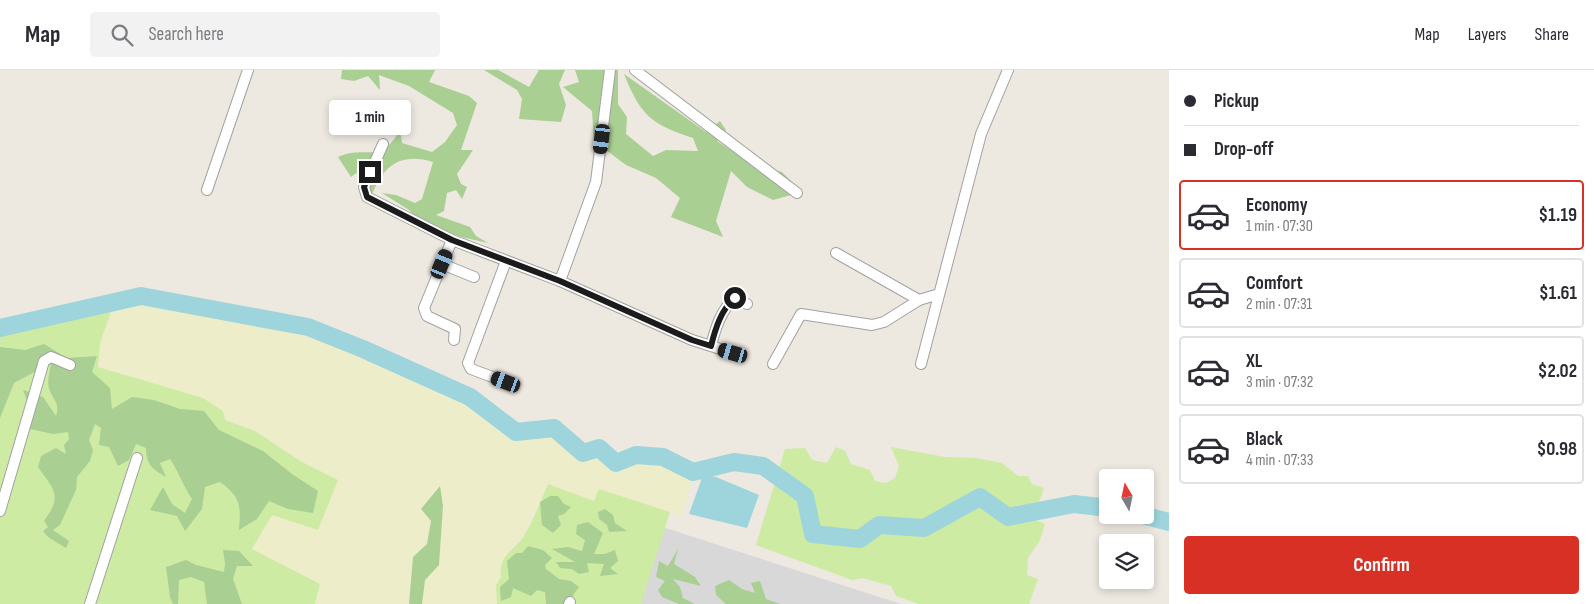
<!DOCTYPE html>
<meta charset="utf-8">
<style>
body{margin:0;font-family:"Sofia Sans Condensed",sans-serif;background:#f2f2f3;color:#2b2b33;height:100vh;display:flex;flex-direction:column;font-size:19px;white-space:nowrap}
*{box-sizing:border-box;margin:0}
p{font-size:16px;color:#7c7c81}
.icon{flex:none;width:28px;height:28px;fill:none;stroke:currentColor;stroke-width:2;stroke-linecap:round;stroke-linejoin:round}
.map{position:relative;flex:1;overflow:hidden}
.panel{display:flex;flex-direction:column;background:#fff;width:425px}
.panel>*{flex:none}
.guide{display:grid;align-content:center;height:110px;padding:0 15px;background:#fff}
.needle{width:32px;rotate:351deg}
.controls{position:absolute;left:1099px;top:399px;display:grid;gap:10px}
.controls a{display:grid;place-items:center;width:55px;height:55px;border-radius:5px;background:#fff;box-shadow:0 2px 8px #0003;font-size:25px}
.end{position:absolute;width:22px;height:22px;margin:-11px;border:6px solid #1b1b1b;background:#fff;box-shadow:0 0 0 2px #fff}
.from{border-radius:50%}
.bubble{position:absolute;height:35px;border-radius:5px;background:#fff;box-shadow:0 2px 8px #0003;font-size:16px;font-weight:700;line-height:35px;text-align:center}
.car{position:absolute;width:15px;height:30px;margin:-15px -8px;border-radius:6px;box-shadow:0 0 4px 1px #0007;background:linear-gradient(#222 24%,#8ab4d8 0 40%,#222 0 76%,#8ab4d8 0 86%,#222 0)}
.guide b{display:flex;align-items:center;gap:18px;height:48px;font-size:19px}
.guide b+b{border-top:1px solid #e1e1e2}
.guide i{width:12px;height:12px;background:#2b2b33}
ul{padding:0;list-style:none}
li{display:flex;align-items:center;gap:15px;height:70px;margin:0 10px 8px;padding:0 5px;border:2px solid #e1e1e2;border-radius:5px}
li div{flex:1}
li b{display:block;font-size:19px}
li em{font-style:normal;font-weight:700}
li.active{border-color:#d93025}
li>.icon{width:45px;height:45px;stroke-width:1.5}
.cta{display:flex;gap:10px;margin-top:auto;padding:10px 15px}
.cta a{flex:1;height:58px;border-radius:5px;background:#d93025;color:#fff;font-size:20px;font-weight:700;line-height:58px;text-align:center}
header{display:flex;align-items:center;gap:30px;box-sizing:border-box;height:70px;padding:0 25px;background:#fff;border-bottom:1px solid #e1e1e2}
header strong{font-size:24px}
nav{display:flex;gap:28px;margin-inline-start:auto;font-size:18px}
.search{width:350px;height:45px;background:#f2f2f3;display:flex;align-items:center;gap:12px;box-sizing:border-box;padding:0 18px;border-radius:5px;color:#7c7c81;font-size:19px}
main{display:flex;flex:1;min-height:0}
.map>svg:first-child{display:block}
</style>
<header>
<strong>Map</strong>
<div class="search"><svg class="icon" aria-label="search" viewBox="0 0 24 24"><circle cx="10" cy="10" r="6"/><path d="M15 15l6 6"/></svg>Search here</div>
<nav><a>Map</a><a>Layers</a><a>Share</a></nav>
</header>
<main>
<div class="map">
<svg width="1169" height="534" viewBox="0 0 1169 534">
<rect width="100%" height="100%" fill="#ede8e0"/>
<!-- residential -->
<path fill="#d9d8d8" d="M650,453L901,534H623Z"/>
<!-- farmland -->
<path fill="#eeedca" d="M142,230L307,260L340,273L467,330L513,365L551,368L579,386L598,383L616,397L637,390L662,393L693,407L682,446L599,419L594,431L548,414L524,466L509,481L497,534H315L320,514L252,479L272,444L338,410L300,391L255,361L98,297L100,273L113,236Z"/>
<!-- grass -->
<g fill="#cdeba3">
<path d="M113,236L100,273L98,297L203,328L223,341L225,350L255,361L300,391L338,410L318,460L272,445L252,479L320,514L315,534H0V260Z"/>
<path d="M836,377L845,381L851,394L870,400L875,411L886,413L895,408L899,396L891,377L945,387L976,388L1002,393L1018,406H1028L1032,414L1044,418L1033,449L1045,454L1040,470L1028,488L1027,505L1038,509L1029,534H919L896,526L891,516L863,508L852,510L756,475L785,379L805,378L812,390L827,393Z"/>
<path d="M548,414L594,431L599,419L670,442L641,534H497L496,515L501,507C498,483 516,481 525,464C534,449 541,430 548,414Z"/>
</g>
<!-- forest -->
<g fill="#aacf93">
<path d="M342,0H435L429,12L469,26L477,33L461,80H473L457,104L461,114L467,117L462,129L456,120L447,123L444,141L436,145L470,157L476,166L488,173L461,167L418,150L409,140L382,123L396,125L415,133L422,129L433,92C400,82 382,96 371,128L365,112L377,88L351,107L338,87C366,74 380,96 400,60L402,73L432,82L445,72L457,55L453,43L409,16L379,5L380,20L368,6L354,11L341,9Z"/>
<path d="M484,0H498L529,17L539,0H565L559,14L566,35L561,52L519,49L522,29L517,20Z"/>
<path d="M575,0H618V34L627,47L626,64L653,86L666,80L698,81L693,68C651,54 641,46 624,4L706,62L720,51L726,60L717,71L729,79L743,77L775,100L782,102L802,122L773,130L747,117L731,101L716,151L723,167L671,147L680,128L656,108L626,95L594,71L592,41L563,17L579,12Z"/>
<path d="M44,274L67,288L97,286L92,302L110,318L112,339L132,327L154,330L180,339L204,341L219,360L263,381L292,404L318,421L313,443L288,439L269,431L257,449L239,460C241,436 241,427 220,412L205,417L202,439L185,461L177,446L150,440L163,417L172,434L185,443L192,429C183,416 179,402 170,389L160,393L166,407C152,399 146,394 146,378L136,374L129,390L118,396L109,377L99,375L101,358L95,354L89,370L93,380L90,391L77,407L76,420L60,455L53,460L69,471L66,478L48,467L43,461L48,457L44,451C63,425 54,420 38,397L41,386L56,378L66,384L64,375L69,369L68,362L53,364L21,357L27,330L23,320L43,327L56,346C60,334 54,331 50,321C46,312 50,301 51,293L14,313L0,348V277L25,280Z"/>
<path d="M440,416L443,436L439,495L425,510L422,534H409L413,487L427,474L431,451L421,439Z"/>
<path d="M550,426H558L564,434L571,437L564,444L558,446L561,455L553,463L542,455L540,432Z"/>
<path d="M605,439L613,445L615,453L627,461L609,462L607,455L599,449L598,442Z"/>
<path d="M588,452L603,463L594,484H605L615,480L618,491L610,498L618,504L600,506L604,494L587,493L589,502L579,504L572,499L560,498L556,492H575L552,479L568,477L582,481L585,470L576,464L577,455Z"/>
<path d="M528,476L543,480L552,488L545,495L546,499L559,509L571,511L579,517L567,534H546L545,522L537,520L531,526L513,518L511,527L501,531L500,517L509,509L507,491L516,483H522Z"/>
<path d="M678,479L674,494L695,507L701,516L673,509L680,517L683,528L695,534H679L662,527L658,520L665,511L656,507L659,491L668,496Z"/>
<path d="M223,480L239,481L253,496H237L233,509L242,534H207L204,512L191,507L179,510L178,534H173L170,527L166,497L186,490L196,495L224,502L225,493Z"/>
<path d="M729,510L742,519L755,523L751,513L760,511L766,529L780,534H726L716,525L715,516Z"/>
</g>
<!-- water -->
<path fill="#9ed5dd" d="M703,405L716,407L759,425L747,458L689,444Z"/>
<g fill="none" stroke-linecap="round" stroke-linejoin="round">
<!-- river -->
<g stroke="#9ed5dd" stroke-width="18">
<path d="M0,258L141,226L308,257L363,279L470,327L516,362L554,358L583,383L599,378L616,393L636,385L663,387L693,402L734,392L763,396L805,426L813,464L860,469L879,455L924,458L980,427L1008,447L1074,434L1108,438"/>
<path d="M1143,445L1169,452"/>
</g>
<defs>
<g id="minor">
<path d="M635,0L797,123"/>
<path d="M383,74L364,117L367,127L452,170L560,211L692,270L733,283"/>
<path d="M207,120L248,0"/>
<path d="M452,170L424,238L427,246L455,259L454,270"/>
<path d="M836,183L919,230"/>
<path d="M442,194L474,207"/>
<path d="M560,211L596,112L610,0"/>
<path d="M711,276C715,260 721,239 735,228L747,234"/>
<path d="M773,294L801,244L872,255L884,252L919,230L939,224"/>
<path d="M921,294L981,64L1008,0"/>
<path d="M506,312L471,299L468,293L506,191"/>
<path d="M0,441L44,291L51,287L70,295"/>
<path d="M90,534L137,388"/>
<path d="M569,534L570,532"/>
</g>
</defs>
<!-- minor casing -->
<use href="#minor" stroke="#a2a2a2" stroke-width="12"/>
<!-- minor -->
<use href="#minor" stroke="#fff" stroke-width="10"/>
</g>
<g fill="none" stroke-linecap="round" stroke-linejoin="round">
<!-- route -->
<path stroke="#1b1b1b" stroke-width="6" d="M370,102L364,117L367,127L452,170L560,211L692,270L711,276C715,260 721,239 735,228"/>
</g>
</svg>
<div class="controls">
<a><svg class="needle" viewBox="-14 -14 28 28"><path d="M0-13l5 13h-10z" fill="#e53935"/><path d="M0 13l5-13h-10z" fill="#7c7c81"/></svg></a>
<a><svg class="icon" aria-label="layers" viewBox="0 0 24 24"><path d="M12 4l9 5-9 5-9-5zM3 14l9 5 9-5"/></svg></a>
</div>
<i class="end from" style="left:735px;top:228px"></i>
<i class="end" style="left:370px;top:102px"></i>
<div class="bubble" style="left:329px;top:30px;width:82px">1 min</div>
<i class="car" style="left:602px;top:69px;rotate:187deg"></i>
<i class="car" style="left:442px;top:194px;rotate:23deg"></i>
<i class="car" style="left:733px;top:283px;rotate:286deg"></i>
<i class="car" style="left:506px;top:312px;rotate:291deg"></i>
</div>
<section class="panel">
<div class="guide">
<b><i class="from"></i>Pickup</b>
<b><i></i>Drop-off</b>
</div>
<ul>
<li class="active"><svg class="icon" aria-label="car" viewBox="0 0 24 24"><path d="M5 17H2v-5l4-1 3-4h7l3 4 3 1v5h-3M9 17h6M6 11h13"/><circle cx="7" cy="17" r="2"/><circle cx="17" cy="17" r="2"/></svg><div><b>Economy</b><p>1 min · 07:30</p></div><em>$1.19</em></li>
<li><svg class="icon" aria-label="car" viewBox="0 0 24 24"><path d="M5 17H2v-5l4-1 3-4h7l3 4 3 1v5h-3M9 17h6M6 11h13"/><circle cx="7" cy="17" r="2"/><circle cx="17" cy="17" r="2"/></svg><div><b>Comfort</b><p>2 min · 07:31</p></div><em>$1.61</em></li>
<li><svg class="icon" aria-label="car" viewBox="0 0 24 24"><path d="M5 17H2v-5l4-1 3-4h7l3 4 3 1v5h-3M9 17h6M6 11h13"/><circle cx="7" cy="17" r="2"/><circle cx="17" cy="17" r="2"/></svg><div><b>XL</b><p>3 min · 07:32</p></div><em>$2.02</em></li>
<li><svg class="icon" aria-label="car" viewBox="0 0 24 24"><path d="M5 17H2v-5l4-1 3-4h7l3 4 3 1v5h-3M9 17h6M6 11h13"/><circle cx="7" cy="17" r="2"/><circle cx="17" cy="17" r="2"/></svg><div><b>Black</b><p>4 min · 07:33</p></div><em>$0.98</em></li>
</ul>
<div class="cta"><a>Confirm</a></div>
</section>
</main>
